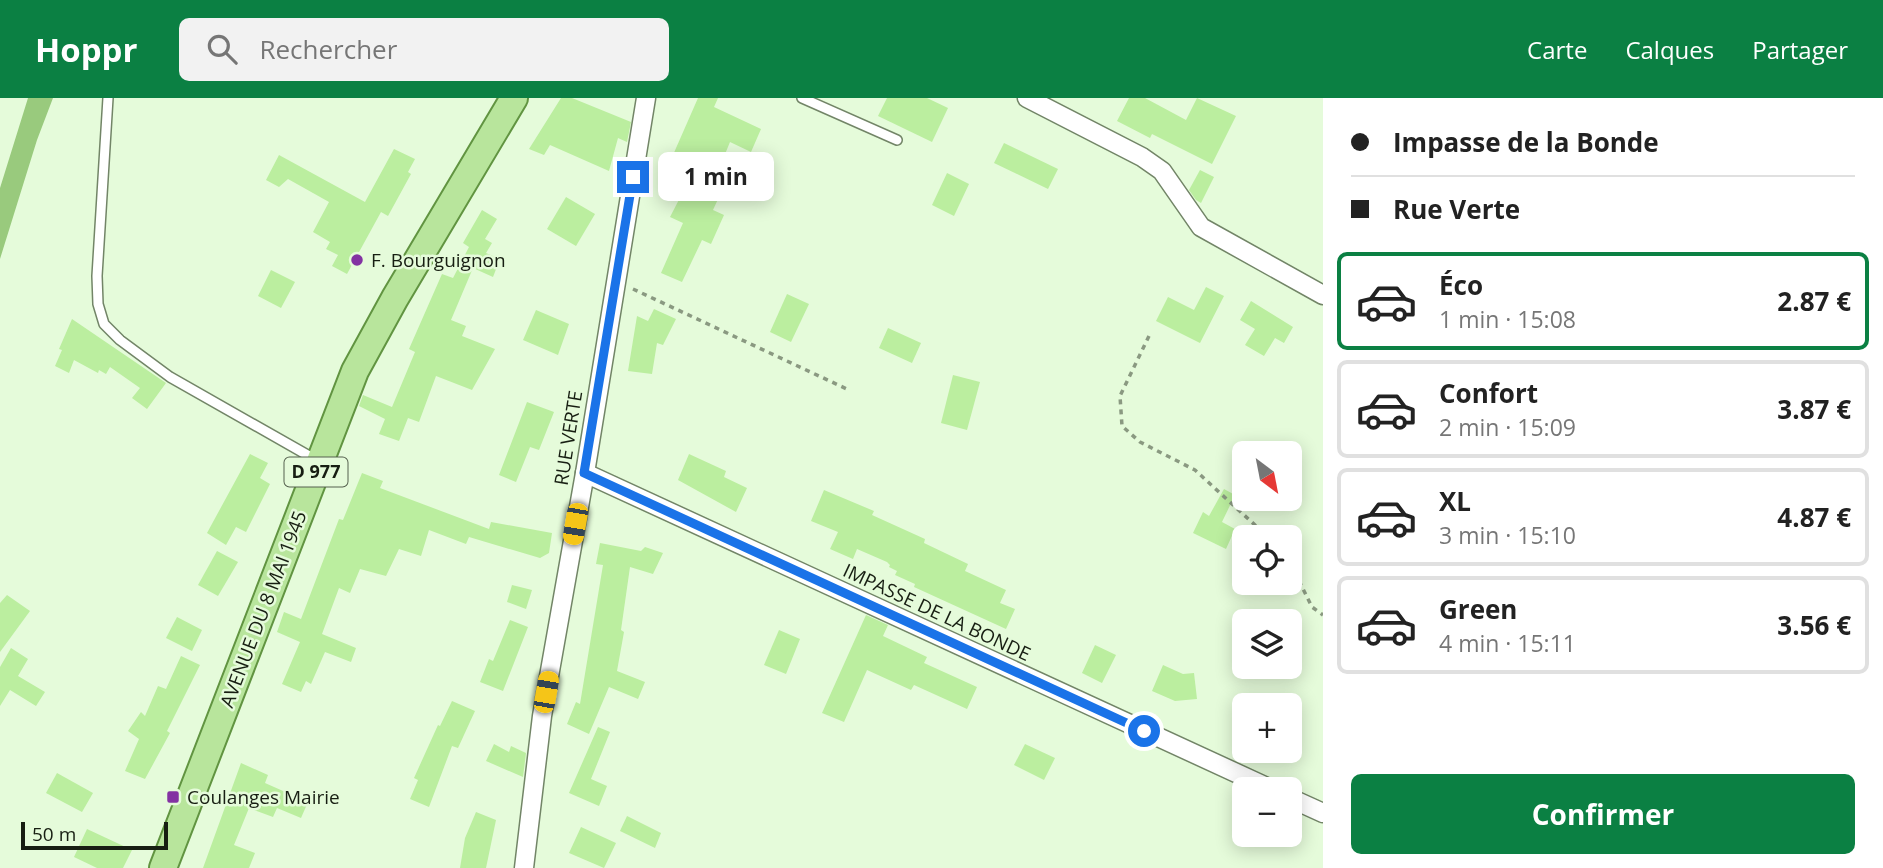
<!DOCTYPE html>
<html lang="fr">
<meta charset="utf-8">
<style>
body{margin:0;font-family:"Open Sans",sans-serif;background:#f2f2f2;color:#222;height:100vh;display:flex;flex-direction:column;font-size:26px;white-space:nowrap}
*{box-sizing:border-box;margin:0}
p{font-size:23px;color:#767676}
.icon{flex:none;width:38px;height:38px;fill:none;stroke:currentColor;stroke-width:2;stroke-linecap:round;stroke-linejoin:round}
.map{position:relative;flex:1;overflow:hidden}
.drawer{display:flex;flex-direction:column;background:#fff;width:560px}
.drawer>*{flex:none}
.guide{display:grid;align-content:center;height:154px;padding:0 28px;background:#fff}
.needle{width:46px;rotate:148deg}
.buttons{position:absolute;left:1232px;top:343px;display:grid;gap:14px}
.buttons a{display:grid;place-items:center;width:70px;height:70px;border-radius:10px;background:#fff;box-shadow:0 4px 18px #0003;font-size:35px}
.scale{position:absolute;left:21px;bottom:18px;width:147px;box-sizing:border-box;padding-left:7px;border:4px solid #171e12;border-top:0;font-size:19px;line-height:24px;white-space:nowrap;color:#171e12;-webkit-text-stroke:5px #e5fbda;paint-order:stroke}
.end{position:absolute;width:32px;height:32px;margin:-16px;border:9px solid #1a73e8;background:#fff;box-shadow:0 0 0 4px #fff}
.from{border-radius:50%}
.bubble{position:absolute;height:49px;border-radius:10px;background:#fff;box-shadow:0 4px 18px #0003;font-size:23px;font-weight:700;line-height:49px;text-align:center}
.car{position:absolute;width:21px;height:42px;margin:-21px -10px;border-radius:9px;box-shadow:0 0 5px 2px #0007;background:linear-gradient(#f5c518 24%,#345 0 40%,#f5c518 0 76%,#345 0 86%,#f5c518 0)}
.guide b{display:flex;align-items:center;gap:24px;height:66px;font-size:26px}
.guide b+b{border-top:2px solid #e0e0e0}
.guide i{width:18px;height:18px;background:#222}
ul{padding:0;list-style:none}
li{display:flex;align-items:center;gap:21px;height:98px;margin:0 14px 10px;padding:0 14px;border:4px solid #e0e0e0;border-radius:10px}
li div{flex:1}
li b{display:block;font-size:26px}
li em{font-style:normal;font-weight:700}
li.selected{border-color:#0b8043}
li>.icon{width:63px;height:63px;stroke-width:1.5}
.cta{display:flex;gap:14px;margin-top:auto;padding:14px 28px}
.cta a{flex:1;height:80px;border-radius:10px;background:#0b8043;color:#fff;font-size:28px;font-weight:700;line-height:80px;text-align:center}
header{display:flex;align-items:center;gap:42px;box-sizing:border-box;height:98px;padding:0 35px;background:#0b8043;color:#fff}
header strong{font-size:33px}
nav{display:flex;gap:38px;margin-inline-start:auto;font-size:24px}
.search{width:490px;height:63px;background:#f2f2f2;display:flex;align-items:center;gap:18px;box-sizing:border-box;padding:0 24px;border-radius:10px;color:#767676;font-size:26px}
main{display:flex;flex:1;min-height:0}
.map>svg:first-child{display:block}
</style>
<header>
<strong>Hoppr</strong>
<div class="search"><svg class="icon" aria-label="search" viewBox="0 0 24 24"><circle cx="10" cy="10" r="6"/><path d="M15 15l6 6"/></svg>Rechercher</div>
<nav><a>Carte</a><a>Calques</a><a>Partager</a></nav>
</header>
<main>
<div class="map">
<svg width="1323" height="770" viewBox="0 0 1323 770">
<rect width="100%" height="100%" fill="#e5fbda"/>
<!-- water -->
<path fill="#99ca7d" d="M28,0H53L37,42L0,161V90Z"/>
<!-- building -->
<g fill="#bbee9f">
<path d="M561,0H572L631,24L627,44L618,40L609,73L550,47L544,57L529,51Z"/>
<path d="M698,0H718L714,9L761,31L751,54L730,44L716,78L723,81L720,86L724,88L713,112L724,117L711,146L702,142L682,184L661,175L683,125L670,119L684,92L662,82Z"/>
<path d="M887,0H927L948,10L932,44L878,18Z"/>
<path d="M1129,0H1145L1186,22L1197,0L1236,18L1212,66L1152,36L1150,40L1117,23Z"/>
<path d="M1004,45L1058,71L1048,91L994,65Z"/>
<path d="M394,51L415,61L408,74L411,76L388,118L381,114L347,176L332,168L338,157L326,151L330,144L313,134L329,104L288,81L279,89L266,82L279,57L365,104Z"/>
<path d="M1200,72L1214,79L1201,105L1196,102L1189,92Z"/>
<path d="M947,75L969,86L954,118L932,107Z"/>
<path d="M566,99L595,116L576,148L547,131Z"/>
<path d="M482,112L497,121L485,141L492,145L486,155L500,161L493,179L473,170L451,222L466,228L462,238L495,251L472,292L436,278L419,324L408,320L399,343L379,336L385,321L359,308L363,297L392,309L415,254L409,251L442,176L453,180L469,149L463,145Z"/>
<path d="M271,172L295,184L281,210L258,198Z"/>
<path d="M1206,189L1224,198L1200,245L1156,223L1168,199L1194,212Z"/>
<path d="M787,196L809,206L791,244L770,234Z"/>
<path d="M1251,203L1293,229L1284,245L1275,240L1264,258L1245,247L1255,231L1240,222Z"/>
<path d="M654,211L676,221L663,247L657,245L652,276L628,273L637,218L648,223Z"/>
<path d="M536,212L569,226L558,257L523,242Z"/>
<path d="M72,221L166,285L147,311L132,300L140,290L110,269L106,276L99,272L98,275L74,262L69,275L55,268L62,252L59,251Z"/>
<path d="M888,230L921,245L912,265L879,250Z"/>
<path d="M953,277L980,284L967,332L941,325Z"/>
<path d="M527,304L554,314L539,352L530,349L516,384L499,377Z"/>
<path d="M250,356L268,365L260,380L270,386L246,434L236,429L226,447L207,435Z"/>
<path d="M689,356L726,373L724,379L747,390L736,414L678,382Z"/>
<path d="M362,375L383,383L380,390L489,431L491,424L552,435L549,455L540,460L469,439L466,446L429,432L421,458L399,451L386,478L360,471L350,495L339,490L322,536L356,550L351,564L325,554L311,586L306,583L301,594L282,586L300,544L277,534L284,514L301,521L339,421L343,422Z"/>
<path d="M1224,391L1235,397L1222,424L1235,431L1226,451L1193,435L1203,414L1209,418Z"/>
<path d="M824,392L874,413L872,417L925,441L924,445L968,466L965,473L1006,492L1000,505L1015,511L1006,531L914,489L915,486L895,477L897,473L889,469L890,467L887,464L857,451L853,461L830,451L838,434L811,423Z"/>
<path d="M600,445L641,453L645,449L663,455L653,476L630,469L621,532L624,534L617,573L645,584L638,601L609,589L589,636L567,626L576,604L580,606L603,467L596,466Z"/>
<path d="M217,453L238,464L218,498L198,487Z"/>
<path d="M512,487L532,492L526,511L507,504Z"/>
<path d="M7,497L30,513L0,554V505Z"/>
<path d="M866,517L888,527L883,538L927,559L924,565L977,589L967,611L914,587L911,592L867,572L844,624L822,615Z"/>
<path d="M177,519L202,532L192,553L166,540Z"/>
<path d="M510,522L528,529L503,593L480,584L489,561L493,563Z"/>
<path d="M779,532L800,541L786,576L764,567Z"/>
<path d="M1095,547L1116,557L1102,585L1082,575Z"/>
<path d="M11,550L28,561L18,578L45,594L36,608L10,592L0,608V569Z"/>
<path d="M181,558L200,567L167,633L170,635L145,681L125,673L139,641L128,633L141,614L145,618L158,588L166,591Z"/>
<path d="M1163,567L1183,576L1194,575L1197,601L1175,603L1152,593Z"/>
<path d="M452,603L475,613L458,650L452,648L429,709L410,701L418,682L414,680L438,627L440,628Z"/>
<path d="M598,629L610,634L591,681L607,688L599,708L569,695Z"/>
<path d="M494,646L509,654L511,648L526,655L523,679L486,663Z"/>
<path d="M1025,646L1055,660L1044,682L1014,667Z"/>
<path d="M241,665L268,677L265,685L308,704L301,720L277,710L273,719L249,710L234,747L255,755L249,770H203Z"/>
<path d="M57,675L93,695L82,714L46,695Z"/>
<path d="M476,714L496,722L486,770H460L465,740Z"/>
<path d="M627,718L661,735L655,750L620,733Z"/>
<path d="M581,729L616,745L604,770L569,755Z"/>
<path d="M87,731L132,752L123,770H97L74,759Z"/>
</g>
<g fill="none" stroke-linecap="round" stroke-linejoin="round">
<defs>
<g id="lane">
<path d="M108,0L97,178L98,206L104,226L120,242L170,279L318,363"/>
<path d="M802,0L897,42"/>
</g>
<g id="street">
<path d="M1027,0L1142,59L1162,73L1201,129L1323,197"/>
<path d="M585,375L1271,691"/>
<path d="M1290,700L1323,715"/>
<path d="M524,770L542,618L585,375L646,0"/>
</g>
<path id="primary" d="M163,770L355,273L395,200L514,0"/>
</defs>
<!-- lane casing -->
<use href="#lane" stroke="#728567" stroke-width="12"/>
<!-- street casing -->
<use href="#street" stroke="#728567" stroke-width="21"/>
<!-- primary casing -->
<use href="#primary" stroke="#619441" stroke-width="30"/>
<!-- path -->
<g stroke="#8a9981" stroke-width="3.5" stroke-dasharray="5 5" stroke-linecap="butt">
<path d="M633,191L849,292"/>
<path d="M1149,238L1120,298L1122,328L1140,344L1195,372L1268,439"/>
<path d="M1290,465L1312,509L1323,517"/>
</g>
<!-- lane -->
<use href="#lane" stroke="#fff" stroke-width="9"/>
<!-- street -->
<use href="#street" stroke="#fff" stroke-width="18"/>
<!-- primary -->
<use href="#primary" stroke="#b8e59c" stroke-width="26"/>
</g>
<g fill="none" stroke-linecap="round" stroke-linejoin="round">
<!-- route -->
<path stroke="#1a73e8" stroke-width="9" d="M633,79L584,375L1144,633"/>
</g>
<!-- markers -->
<g fill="#8332a2" stroke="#e5fbda" stroke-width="2.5">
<circle cx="357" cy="162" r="7"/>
<rect x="166" y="692" width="14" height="14" rx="3.5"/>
</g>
<g text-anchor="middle" stroke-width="5" stroke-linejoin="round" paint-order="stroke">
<!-- shield labels -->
<rect fill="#e5fbda" stroke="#55604e" stroke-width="2" x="284.5" y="359.5" width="63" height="29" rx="5"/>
<g font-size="18" font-weight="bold" fill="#171e12">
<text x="316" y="380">D 977</text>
</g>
<!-- poi labels -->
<g font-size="19" fill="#171e12" stroke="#e5fbda" text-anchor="start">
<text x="371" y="169">F. Bourguignon</text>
<text x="187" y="706">Coulanges Mairie</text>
</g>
<!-- street labels -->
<g font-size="19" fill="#171e12" stroke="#e5fbda">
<text transform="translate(568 340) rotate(-81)" y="7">RUE VERTE</text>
<text transform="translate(263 511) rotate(-69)" y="7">AVENUE DU 8 MAI 1945</text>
<text transform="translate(937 514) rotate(25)" y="7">IMPASSE DE LA BONDE</text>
</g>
</g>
</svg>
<div class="buttons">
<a><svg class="needle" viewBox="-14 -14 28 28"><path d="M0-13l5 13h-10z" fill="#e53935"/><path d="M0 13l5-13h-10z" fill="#767676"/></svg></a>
<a><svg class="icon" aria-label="locate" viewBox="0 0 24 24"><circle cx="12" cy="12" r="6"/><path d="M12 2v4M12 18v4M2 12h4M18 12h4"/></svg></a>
<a><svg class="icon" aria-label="layers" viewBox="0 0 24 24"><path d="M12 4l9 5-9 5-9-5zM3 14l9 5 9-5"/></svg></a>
<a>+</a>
<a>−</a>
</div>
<div class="scale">50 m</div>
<i class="end from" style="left:1144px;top:633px"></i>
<i class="end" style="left:633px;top:79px"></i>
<div class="bubble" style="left:658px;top:54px;width:116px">1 min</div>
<i class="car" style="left:575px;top:426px;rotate:190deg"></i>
<i class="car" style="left:546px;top:594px;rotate:10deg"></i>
</div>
<section class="drawer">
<div class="guide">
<b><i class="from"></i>Impasse de la Bonde</b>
<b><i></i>Rue Verte</b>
</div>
<ul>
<li class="selected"><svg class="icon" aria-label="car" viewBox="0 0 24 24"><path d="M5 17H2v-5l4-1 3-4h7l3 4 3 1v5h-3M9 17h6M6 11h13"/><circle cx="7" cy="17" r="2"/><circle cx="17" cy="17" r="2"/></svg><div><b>Éco</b><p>1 min · 15:08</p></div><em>2.87 €</em></li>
<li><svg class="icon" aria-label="car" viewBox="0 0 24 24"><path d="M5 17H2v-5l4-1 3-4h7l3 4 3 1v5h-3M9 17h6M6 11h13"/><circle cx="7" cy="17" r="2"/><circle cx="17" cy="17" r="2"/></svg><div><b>Confort</b><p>2 min · 15:09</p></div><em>3.87 €</em></li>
<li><svg class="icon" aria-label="car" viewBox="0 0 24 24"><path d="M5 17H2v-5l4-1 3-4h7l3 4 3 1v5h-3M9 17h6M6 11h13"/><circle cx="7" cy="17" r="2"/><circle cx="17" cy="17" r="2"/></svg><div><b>XL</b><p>3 min · 15:10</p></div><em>4.87 €</em></li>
<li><svg class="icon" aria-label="car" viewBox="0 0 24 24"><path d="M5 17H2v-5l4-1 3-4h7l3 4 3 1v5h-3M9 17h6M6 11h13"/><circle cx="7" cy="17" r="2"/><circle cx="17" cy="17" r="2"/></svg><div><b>Green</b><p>4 min · 15:11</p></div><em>3.56 €</em></li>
</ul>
<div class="cta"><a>Confirmer</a></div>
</section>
</main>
